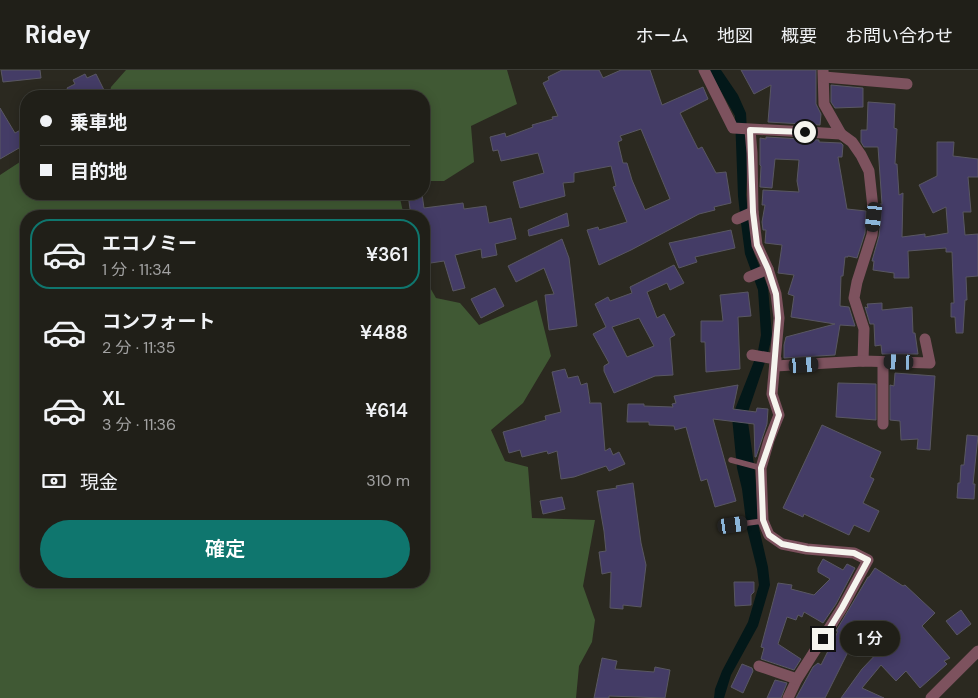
<!DOCTYPE html>
<html lang="ja">
<meta charset="utf-8">
<style>
body{margin:0;font-family:"DM Sans","Noto Sans JP",sans-serif;background:#2d2c25;color:#f1f3f6;height:100vh;display:flex;flex-direction:column;font-size:19px;white-space:nowrap}
*{box-sizing:border-box;margin:0}
p{font-size:16px;color:#a2a2a2}
.icon{flex:none;width:28px;height:28px;fill:none;stroke:currentColor;stroke-width:2;stroke-linecap:round;stroke-linejoin:round}
.map{position:relative;flex:1;overflow:hidden}
.sheet{position:absolute;left:20px;top:140px;width:410px;height:378px;display:flex;flex-direction:column;background:#201f18;border-radius:20px;box-shadow:0 2px 12px #0003,0 0 0 1px #3d3d37}
.sheet>*{flex:none}
.guide{position:absolute;left:20px;top:20px;width:410px;height:110px;border-radius:20px;box-shadow:0 2px 12px #0003,0 0 0 1px #3d3d37;display:grid;align-content:center;height:110px;padding:0 20px;background:#201f18}
.end{position:absolute;width:22px;height:22px;margin:-11px;border:6px solid #f5f4ee;background:#111;box-shadow:0 0 0 2px #111}
.from{border-radius:50%}
.bubble{position:absolute;height:35px;border-radius:18px;background:#201f18;box-shadow:0 2px 12px #0003,0 0 0 1px #3d3d37;font-size:16px;font-weight:600;line-height:35px;text-align:center}
.car{position:absolute;width:15px;height:30px;margin:-15px -8px;border-radius:6px;box-shadow:0 0 4px 1px #0007;background:linear-gradient(#222 24%,#8ab4d8 0 40%,#222 0 76%,#8ab4d8 0 86%,#222 0)}
.guide b{display:flex;align-items:center;gap:18px;height:48px;font-size:19px}
.guide b+b{border-top:1px solid #3d3d37}
.guide i{width:12px;height:12px;background:#f1f3f6}
ul{padding:9px 0 0;list-style:none}
li{display:flex;align-items:center;gap:15px;height:70px;margin:0 10px 8px;padding:0 10px;border:2px solid transparent;border-radius:20px}
li div{flex:1}
li b{display:block;font-size:19px}
li em{font-style:normal;font-weight:600}
li.current{border-color:#0f766e}
li>.icon{width:45px;height:45px;stroke-width:1.5}
.pay{display:flex;align-items:center;gap:12px;height:55px;padding:0 20px;font-size:19px}
.pay p{margin-inline-start:auto}
.button{display:flex;gap:10px;margin-top:auto;padding:10px 20px}
.button a{flex:1;height:58px;border-radius:30px;background:#0f766e;color:#fff;font-size:20px;font-weight:600;line-height:58px;text-align:center}
header{display:flex;align-items:center;gap:30px;box-sizing:border-box;height:70px;padding:0 25px;background:#201f18;border-bottom:1px solid #3d3d37}
header strong{font-size:24px}
nav{display:flex;gap:28px;margin-inline-start:auto;font-size:18px}
.map>svg:first-child{display:block}
</style>
<header>
<strong>Ridey</strong>
<nav><a>ホーム</a><a>地図</a><a>概要</a><a>お問い合わせ</a></nav>
</header>
<div class="map">
<svg width="978" height="628" viewBox="0 0 978 628">
<rect width="100%" height="100%" fill="#2b2920"/>
<!-- green -->
<g fill="#405934">
<path d="M126,0H507L517,34L471,56L474,92L444,111H424V26H109L111,17Z"/>
<path d="M26,88V124H399L404,146H26V511H424V207L436,228L460,233L479,255L537,230L551,286L523,333L491,360L505,391L528,397L532,448L595,450L583,516L595,550L592,572L579,596L576,628H0V105Z"/>
</g>
<!-- water -->
<path fill="#031819" d="M709,0H721L738,25L746,43L748,80L746,125L749,152L754,183L768,217L772,266L768,283L747,345L755,402L759,458L768,497L770,515L758,556L731,605L724,628H714L715,619L722,601L748,552L759,515L757,499L747,459L742,419L737,398L732,347L758,281L761,265L758,220L745,184L741,153L738,126L735,46Z"/>
<!-- building -->
<g fill="#443c66" stroke="#595762" fill-rule="evenodd">
<path d="M1,0H40L41,8L3,12Z"/>
<path d="M562,0H599L603,8L621,0H650L662,35L703,17L708,29L680,43L698,79L702,77L716,103L726,102L731,133L714,137L715,140L699,144L631,180L599,195L587,160L598,157L599,160L627,152L613,117L616,116L611,96L574,103V112L563,113L565,126L520,138L513,112L544,103L538,83L501,91L498,80L493,81L490,67L505,63L506,67L533,57L532,55L553,49L552,47L558,46L543,13L549,10L548,7ZM641,59L670,129L645,140L632,110L627,93H623L618,72L622,70L620,66Z"/>
<path d="M741,0H816V34L821,44L820,55L768,52L771,15L754,24Z"/>
<path d="M85,4L87,8L96,4L107,26H71L67,18L75,14L73,10Z"/>
<path d="M831,15L863,18V37L835,38L831,32Z"/>
<path d="M868,32L895,34L894,58L897,59L895,94H897L899,125L903,123L902,167L925,164V167L948,163L946,137L933,143L919,115L937,106V72H954L953,86L978,89V107H968L971,142H963L965,165L978,164V206L966,207L967,230H965L963,263H956L955,247H951V233H954L952,182H946V178L908,181L909,208H894V203L873,200L874,191H872L879,166L881,148L880,134H882L878,77H864L861,72V60H867Z"/>
<path d="M0,38L15,63L26,57V74L0,89Z"/>
<path d="M766,67L819,70V72L841,73L843,75L842,87H838L847,139L866,141L865,163L857,188L848,186V187H845L843,206H841L840,236L849,237L855,256L840,255L835,285L784,288V275L786,267L835,254L791,247L794,226L788,224L794,205L778,203L782,175L765,173L766,160H763L762,152L765,135H762L763,120L799,122L797,111L799,90L775,89L772,118L760,117L761,96L760,95V68L766,69Z"/>
<path d="M408,124H422L424,138L463,133L464,139L486,136L489,153L511,148L516,169L495,174L497,185L482,188L481,179L455,185L465,218L453,221L444,191L424,194V146H411Z"/>
<path d="M567,143L569,156L529,166L528,160Z"/>
<path d="M731,160L735,178L695,187L697,192L679,198L669,173Z"/>
<path d="M562,169L569,188L577,256L549,260L545,225L554,224L544,198L516,212L508,196Z"/>
<path d="M674,195L684,213L670,220L667,213L647,222L657,248L664,244L675,265L670,268L673,305L655,306L614,323L604,301V296L609,293L593,264L606,257L595,234L608,227L610,231L632,223L630,217ZM639,248L654,276L627,287L612,257Z"/>
<path d="M495,218L504,236L481,248L471,229Z"/>
<path d="M748,222L751,246L738,247L740,299L706,302L705,272H701V251H723L720,225Z"/>
<path d="M882,233V240L912,237L913,263H915L918,284H882L881,275L875,276L874,254H870L865,237L868,238L867,234Z"/>
<path d="M565,299L568,308L578,306L581,315L587,313L590,332L589,333H601L605,381L610,378L613,385L619,382L625,394L609,401L606,396L574,407L561,409L557,381L548,384L547,381L522,387L520,380L509,383L503,362L546,350L545,346L561,342L552,302Z"/>
<path d="M895,303L935,306L930,380L917,379L918,369L901,370L900,351L890,350V315L894,316Z"/>
<path d="M838,313L876,314V350L836,347Z"/>
<path d="M738,315L733,339L756,342L757,338L768,339L767,354L756,387H755L754,354L713,349L736,431L715,437L707,409L701,411L686,357L675,360L674,356L649,355V352H627L628,334H644V336L673,337L672,334L676,333L674,326Z"/>
<path d="M822,355L881,382L870,407L874,409L863,433L879,441L869,462L854,455L849,465L804,444L803,447L783,438Z"/>
<path d="M967,365L978,366L973,414H975L974,429L957,428L958,413H960L961,395H964Z"/>
<path d="M633,413L641,473L646,495L641,537L623,535V539L610,538L611,502L602,504L599,482L606,481L604,461L597,421L617,418L616,416Z"/>
<path d="M562,427L565,439L543,444L540,431Z"/>
<path d="M823,489L843,500L847,494L855,498L836,534L823,553L804,542L802,547L798,545L796,550L787,547L778,574L801,589L794,600L761,589L764,578L761,577L778,513L792,515L791,519L814,525L830,509L818,502V498Z"/>
<path d="M875,498L903,516L905,515L935,543L922,556L950,588L944,591L947,594L920,618L906,601L896,611L881,595L862,618L884,628H841L862,599L882,578L858,562L825,628H796L813,597L818,593L821,595L838,561H836L868,507H869Z"/>
<path d="M734,512H754V522L751,525V535L735,536Z"/>
<path d="M961,540L971,554L957,565L946,551Z"/>
<path d="M602,588L617,591L615,599L654,602L655,597L670,600L665,628L609,626V628H594Z"/>
<path d="M742,594L752,598L753,601L743,623L731,617Z"/>
<path d="M775,610L787,613L781,628H767Z"/>
</g>
<g fill="none" stroke-linecap="round" stroke-linejoin="round">
<!-- lane -->
<g stroke="#7d525e" stroke-width="5.5">
<path d="M731,390L761,398"/>
<path d="M733,455L763,451"/>
</g>
<!-- street -->
<g stroke="#7d525e" stroke-width="11">
<path d="M704,0L733,58L841,64"/>
<path d="M823,0L824,34L841,64L852,72L861,85L869,101L874,147L872,165L857,212L854,228L864,259L863,291"/>
<path d="M824,7L907,14"/>
<path d="M750,60L752,83L753,142L757,175L768,199L776,224L779,248L772,324L779,345L769,370L761,398L763,451L769,465L782,474L807,479L854,483L868,490L842,538L797,609L788,628"/>
<path d="M737,149L753,142"/>
<path d="M749,207L768,199"/>
<path d="M752,285L776,289"/>
<path d="M775,296L863,291L930,293L925,269"/>
<path d="M883,354V292"/>
<path d="M759,596L797,609"/>
<path d="M931,628L978,581"/>
</g>
</g>
<g fill="none" stroke-linecap="round" stroke-linejoin="round">
<!-- route -->
<path stroke="#f5f4ee" stroke-width="6" d="M805,62L750,60L753,142L757,175L768,199L776,224L778,248L772,324L779,345L761,398L763,450L769,465L782,474L807,479L854,483L868,490L842,538L823,569"/>
</g>
</svg>
<i class="end from" style="left:805px;top:62px"></i>
<i class="end" style="left:823px;top:569px"></i>
<div class="bubble" style="left:840px;top:551px;width:60px">1 分</div>
<i class="car" style="left:874px;top:147px;rotate:187deg"></i>
<i class="car" style="left:899px;top:292px;rotate:272deg"></i>
<i class="car" style="left:804px;top:295px;rotate:86deg"></i>
<i class="car" style="left:733px;top:455px;rotate:82deg"></i>
<div class="guide">
<b><i class="from"></i>乗車地</b>
<b><i></i>目的地</b>
</div>
<section class="sheet">
<ul>
<li class="current"><svg class="icon" aria-label="car" viewBox="0 0 24 24"><path d="M5 17H2v-5l4-1 3-4h7l3 4 3 1v5h-3M9 17h6M6 11h13"/><circle cx="7" cy="17" r="2"/><circle cx="17" cy="17" r="2"/></svg><div><b>エコノミー</b><p>1 分 · 11:34</p></div><em>¥361</em></li>
<li><svg class="icon" aria-label="car" viewBox="0 0 24 24"><path d="M5 17H2v-5l4-1 3-4h7l3 4 3 1v5h-3M9 17h6M6 11h13"/><circle cx="7" cy="17" r="2"/><circle cx="17" cy="17" r="2"/></svg><div><b>コンフォート</b><p>2 分 · 11:35</p></div><em>¥488</em></li>
<li><svg class="icon" aria-label="car" viewBox="0 0 24 24"><path d="M5 17H2v-5l4-1 3-4h7l3 4 3 1v5h-3M9 17h6M6 11h13"/><circle cx="7" cy="17" r="2"/><circle cx="17" cy="17" r="2"/></svg><div><b>XL</b><p>3 分 · 11:36</p></div><em>¥614</em></li>
</ul>
<div class="pay"><svg class="icon" aria-label="cash" viewBox="0 0 24 24"><path d="M3 7h18v10H3z"/><circle cx="12" cy="12" r="2"/></svg>現金<p>310 m</p></div>
<div class="button"><a>確定</a></div>
</section>
</div>
